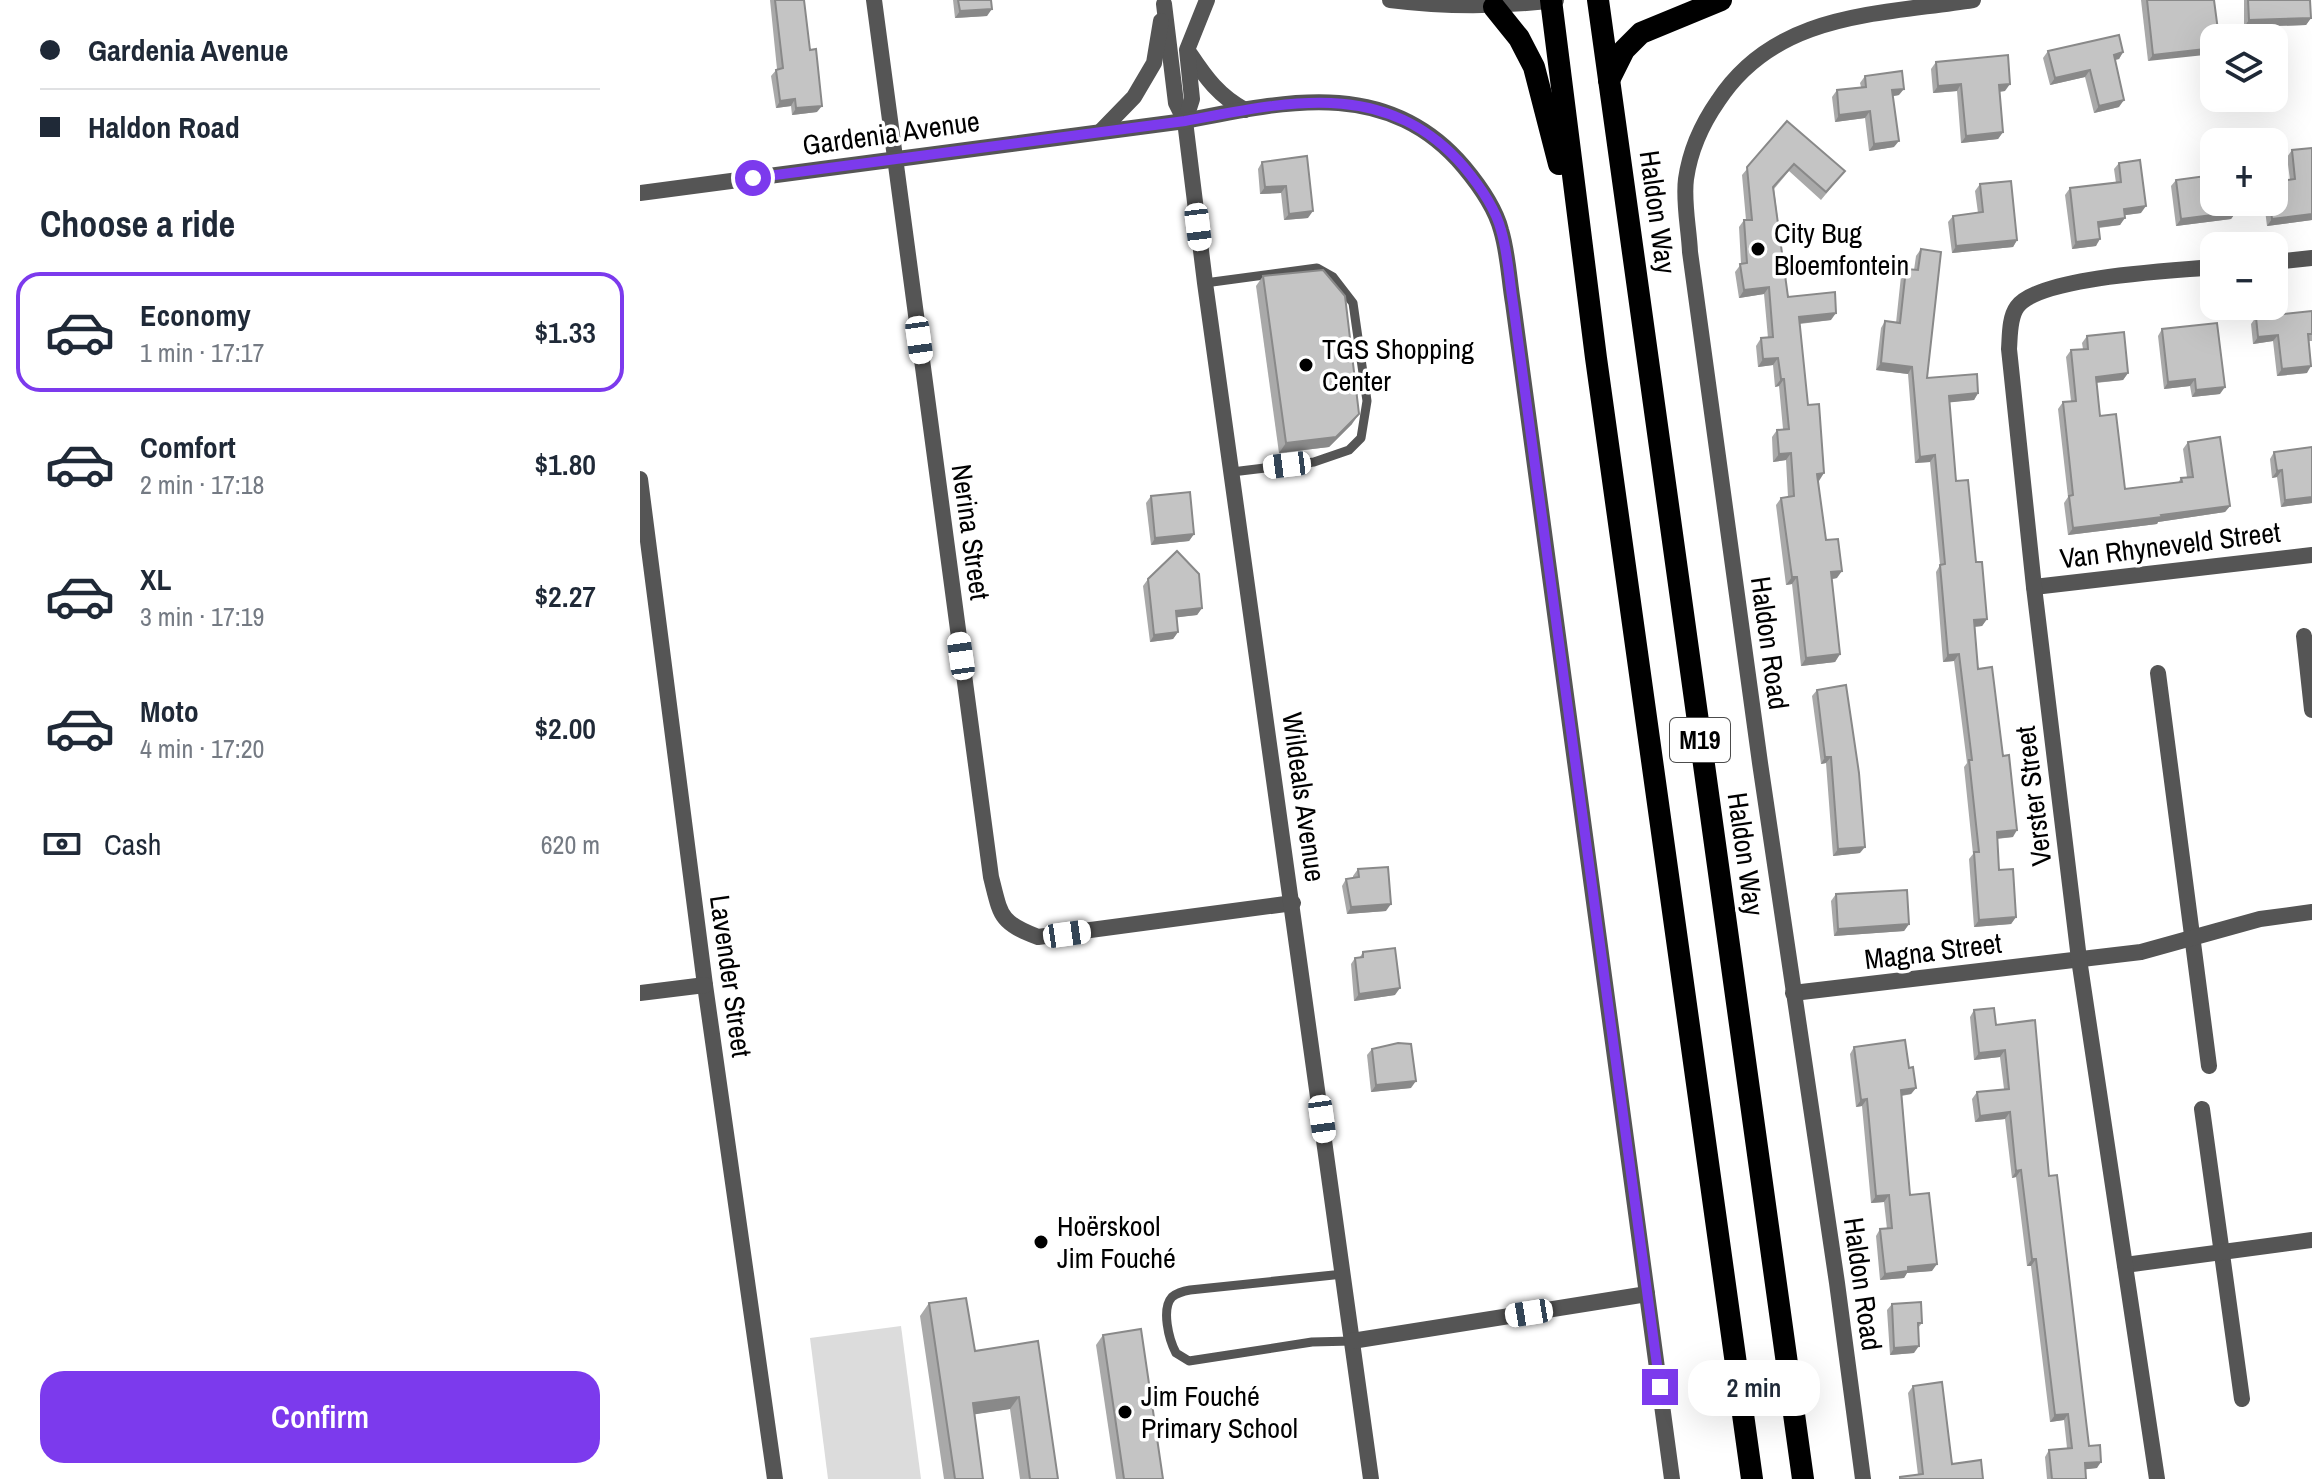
<!DOCTYPE html>
<meta charset="utf-8">
<style>
body{margin:0;font-family:"Archivo Narrow",sans-serif;background:#f6f6f7;color:#1f2937;height:100vh;display:flex;flex-direction:column;font-size:30px;white-space:nowrap}
*{box-sizing:border-box;margin:0}
p{font-size:26px;color:#747a83}
.icon{flex:none;width:44px;height:44px;fill:none;stroke:currentColor;stroke-width:2;stroke-linecap:round;stroke-linejoin:round}
.map{position:relative;flex:1;overflow:hidden}
.sheet{display:flex;flex-direction:column;background:#fff;width:640px}
.sheet>*{flex:none}
.guide{display:grid;align-content:center;height:176px;padding:0 40px;background:#fff}
.tools{position:absolute;left:1560px;top:24px;display:grid;gap:16px}
.tools a{display:grid;place-items:center;width:88px;height:88px;border-radius:16px;background:#fff;box-shadow:0 8px 32px #0002;font-size:40px}
.end{position:absolute;width:36px;height:36px;margin:-18px;border:10px solid #7c3aed;background:#fff;box-shadow:0 0 0 4px #fff}
.from{border-radius:50%}
.bubble{position:absolute;height:56px;border-radius:24px;background:#fff;box-shadow:0 8px 32px #0002;font-size:26px;font-weight:600;line-height:56px;text-align:center}
.car{position:absolute;width:24px;height:48px;margin:-24px -12px;border-radius:10px;box-shadow:0 0 6px 2px #0007;background:linear-gradient(#fff 24%,#345 0 40%,#fff 0 76%,#345 0 86%,#fff 0)}
.guide b{display:flex;align-items:center;gap:28px;height:76px;font-size:30px}
.guide b+b{border-top:2px solid #e0e1e3}
.guide i{width:20px;height:20px;background:#1f2937}
ul{padding:0;list-style:none}
li{display:flex;align-items:center;gap:24px;height:120px;margin:0 16px 12px;padding:0 24px;border:4px solid transparent;border-radius:24px}
li div{flex:1}
li b{display:block;font-size:30px}
li em{font-style:normal;font-weight:600}
li.active{border-color:#7c3aed}
li>.icon{width:72px;height:72px;stroke-width:1.5}
h2{padding:0 40px;font-size:36px;line-height:96px}
.pay{display:flex;align-items:center;gap:20px;height:88px;padding:0 40px;font-size:30px}
.pay p{margin-inline-start:auto}
.button{display:flex;gap:16px;margin-top:auto;padding:16px 40px}
.button a{flex:1;height:92px;border-radius:24px;background:#7c3aed;color:#fff;font-size:32px;font-weight:600;line-height:92px;text-align:center}
main{display:flex;flex:1;min-height:0}
.map>svg:first-child{display:block}
</style>
<main>
<section class="sheet">
<div class="guide">
<b><i class="from"></i>Gardenia Avenue</b>
<b><i></i>Haldon Road</b>
</div>
<h2>Choose a ride</h2>
<ul>
<li class="active"><svg class="icon" aria-label="car" viewBox="0 0 24 24"><path d="M5 17H2v-5l4-1 3-4h7l3 4 3 1v5h-3M9 17h6M6 11h13"/><circle cx="7" cy="17" r="2"/><circle cx="17" cy="17" r="2"/></svg><div><b>Economy</b><p>1 min · 17:17</p></div><em>$1.33</em></li>
<li><svg class="icon" aria-label="car" viewBox="0 0 24 24"><path d="M5 17H2v-5l4-1 3-4h7l3 4 3 1v5h-3M9 17h6M6 11h13"/><circle cx="7" cy="17" r="2"/><circle cx="17" cy="17" r="2"/></svg><div><b>Comfort</b><p>2 min · 17:18</p></div><em>$1.80</em></li>
<li><svg class="icon" aria-label="car" viewBox="0 0 24 24"><path d="M5 17H2v-5l4-1 3-4h7l3 4 3 1v5h-3M9 17h6M6 11h13"/><circle cx="7" cy="17" r="2"/><circle cx="17" cy="17" r="2"/></svg><div><b>XL</b><p>3 min · 17:19</p></div><em>$2.27</em></li>
<li><svg class="icon" aria-label="car" viewBox="0 0 24 24"><path d="M5 17H2v-5l4-1 3-4h7l3 4 3 1v5h-3M9 17h6M6 11h13"/><circle cx="7" cy="17" r="2"/><circle cx="17" cy="17" r="2"/></svg><div><b>Moto</b><p>4 min · 17:20</p></div><em>$2.00</em></li>
</ul>
<div class="pay"><svg class="icon" aria-label="cash" viewBox="0 0 24 24"><path d="M3 7h18v10H3z"/><circle cx="12" cy="12" r="2"/></svg>Cash<p>620 m</p></div>
<div class="button"><a>Confirm</a></div>
</section>
<div class="map">
<svg width="1672" height="1479" viewBox="0 0 1672 1479">
<rect width="100%" height="100%" fill="#fff"/>
<!-- green -->
<path fill="#dcdcdc" d="M261,1326L281,1479H188L170,1338Z"/>
<g fill="none" stroke-linecap="round" stroke-linejoin="round">
<!-- service -->
<g stroke="#555" stroke-width="9">
<path d="M565,283L677,268L693,277L713,303L727,401L721,438L709,450L674,462L592,472"/>
<path d="M703,1274L550,1290C544,1291 537,1293 532,1297C521,1309 529,1340 536,1353L549,1361L672,1342L712,1341"/>
</g>
<!-- minor -->
<g stroke="#555" stroke-width="16">
<path d="M234,0L351,877C361,916 359,922 398,937L653,903"/>
<path d="M750,0C806,7 860,7 916,0"/>
<path d="M524,4L536,103L545,121L565,283L731,1479"/>
<path d="M550,54C566,78 579,96 605,110"/>
<path d="M545,121L552,99L547,50L567,0"/>
<path d="M460,132L494,97L514,63L521,21"/>
<path d="M0,193L545,121C646,101 748,77 824,167C839,185 855,207 861,230C868,253 869,279 873,303L1032,1479"/>
<path d="M1634,262L1672,258"/>
<path d="M0,479L65,985L135,1479"/>
<path d="M1394,587L1672,555"/>
<path d="M1664,636L1672,710"/>
<path d="M1518,673L1569,1066"/>
<path d="M0,993L65,985"/>
<path d="M1153,993L1501,952L1620,919L1672,912"/>
<path d="M1562,1109L1602,1399"/>
<path d="M1485,1265L1672,1240"/>
<path d="M712,1341L1007,1294"/>
<path d="M1223,1479L1197,1283L1120,763L1050,252C1049,229 1043,202 1046,179C1050,151 1062,124 1078,101C1136,12 1238,15 1333,0"/>
<path d="M1517,1479L1439,959L1394,587L1369,349C1370,337 1369,318 1377,307C1399,276 1535,271 1574,267"/>
</g>
<!-- trunk -->
<g stroke="#000" stroke-width="22">
<path d="M911,0L956,358L1112,1479"/>
<path d="M958,0L1163,1479"/>
<path d="M854,7L879,38L894,67L919,164"/>
<path d="M969,80L984,50L1001,33L1081,0"/>
</g>
</g>
<!-- wall -->
<g fill="#a9a9a9">
<path d="M130,0H164L177,112L152,115L151,106L136,108L131,76L137,69Z"/>
<path d="M313,0H351L347,16L315,18Z"/>
<path d="M1501,0H1574L1508,61Z"/>
<path d="M1604,0H1670L1671,18L1666,25L1604,27Z"/>
<path d="M1408,51L1483,52L1479,59L1475,60L1479,107L1454,113L1445,77L1410,85L1403,58Z"/>
<path d="M1296,62L1365,91L1359,92L1363,132L1358,139L1321,143L1317,91L1293,93L1291,69Z"/>
<path d="M1225,76L1259,95L1253,96L1254,147L1229,151L1225,118L1195,122L1192,97L1197,90L1221,87L1220,83Z"/>
<path d="M1147,121L1205,171L1181,200L1149,171L1134,189L1148,297L1191,320L1160,324L1168,405L1179,481H1178L1186,540L1197,578L1192,579L1200,654L1195,662L1161,666L1152,584L1146,585L1136,505L1141,498L1148,497L1146,460L1133,462L1132,437L1137,430L1143,429L1139,386L1135,387L1133,365L1118,367L1116,346L1121,338H1128L1124,294L1099,298L1095,272L1101,264L1099,227L1104,220H1106L1102,175Z"/>
<path d="M1652,150L1672,220L1627,226L1624,202H1634L1650,180L1647,157Z"/>
<path d="M667,156L668,218L644,220L641,193L620,194L618,169L622,162Z"/>
<path d="M1479,163L1501,213L1485,215L1480,225L1459,228L1456,246L1432,249L1425,195L1430,188L1476,183L1474,169Z"/>
<path d="M1536,180L1596,212L1591,219L1536,226L1531,186Z"/>
<path d="M1340,184L1377,240L1373,247L1312,253L1308,222L1313,216L1338,213L1335,191Z"/>
<path d="M1281,249L1287,378L1338,393L1334,400L1309,402L1316,481L1336,562L1347,619L1342,626L1335,627L1338,669L1373,837L1357,839L1359,870L1376,917L1371,924L1334,927L1329,859L1333,854L1324,767L1327,763L1314,661L1303,662L1296,572L1300,565L1290,462L1275,463L1268,374L1236,370L1241,328L1245,321L1256,323L1261,276L1266,269L1274,270L1276,256Z"/>
<path d="M623,276L712,424L689,447L639,453L616,286Z"/>
<path d="M1672,311V341H1669L1667,373L1637,376L1633,341L1613,344L1611,324L1616,317Z"/>
<path d="M1522,329L1580,394L1552,397L1550,386L1524,389L1518,336Z"/>
<path d="M1447,336L1488,373L1483,380L1456,383L1460,416L1485,489L1538,483L1541,478L1547,477L1543,449L1548,442L1590,506L1585,512L1518,522L1517,524L1428,535L1424,503L1428,497L1418,409L1423,402L1431,401L1426,357L1431,350L1443,349L1442,343Z"/>
<path d="M1634,452L1672,503L1641,507L1637,477L1632,478L1630,459Z"/>
<path d="M511,496L554,534L549,541L511,545L506,503Z"/>
<path d="M508,579L562,608L557,615L537,617L538,632L533,639L510,642L503,586Z"/>
<path d="M1177,690L1220,853L1193,856L1186,763L1181,764L1172,696Z"/>
<path d="M718,869L746,911L707,914L702,886L706,879L713,878V876Z"/>
<path d="M1196,894L1269,924L1264,931L1194,936L1191,901Z"/>
<path d="M723,952L755,995L714,1001L711,964L715,958L720,957Z"/>
<path d="M1334,1010L1356,1025L1409,1176L1449,1446L1457,1468L1445,1469L1446,1479H1407L1405,1457L1409,1450L1427,1448L1424,1420L1410,1422L1391,1266H1387L1376,1177L1372,1178L1365,1119L1335,1122L1332,1099L1337,1092L1364,1089L1360,1057L1334,1060L1330,1017Z"/>
<path d="M1214,1047L1269,1068L1276,1088L1271,1094L1262,1096L1270,1195L1292,1271L1267,1273L1264,1278L1240,1280L1236,1236L1240,1229H1247L1244,1202L1231,1203L1222,1106L1216,1107L1210,1054Z"/>
<path d="M732,1049L771,1088L731,1092L727,1055Z"/>
<path d="M289,1303L335,1351L398,1341L418,1479H380L370,1409L334,1414L343,1479H304L280,1316Z"/>
<path d="M1252,1304L1282,1323L1278,1328L1274,1353L1250,1355L1247,1310Z"/>
<path d="M463,1335L523,1479H476L456,1345Z"/>
<path d="M1273,1386L1312,1464L1343,1479H1259L1260,1477L1278,1475L1268,1393Z"/>
</g>
<!-- shaded-wall -->
<g fill="#898989">
<path d="M352,9L347,16L315,18L320,11Z"/>
<path d="M1671,18L1666,25L1604,27L1609,20Z"/>
<path d="M1574,48V54L1508,61L1513,55Z"/>
<path d="M1483,52L1479,59L1469,61L1474,55Z"/>
<path d="M1450,70L1445,77L1410,85L1415,78Z"/>
<path d="M1321,84L1317,91L1293,93L1298,86Z"/>
<path d="M1370,84L1365,91L1354,92L1359,85Z"/>
<path d="M1264,89L1259,95L1248,97L1252,90Z"/>
<path d="M155,99L151,106L136,108L140,101Z"/>
<path d="M1484,100L1479,107L1454,113L1459,106Z"/>
<path d="M182,106L177,112L152,115L156,108Z"/>
<path d="M1230,111L1225,118L1195,122L1199,115Z"/>
<path d="M1363,132L1358,139L1321,143L1326,136Z"/>
<path d="M1259,141L1254,147L1229,151L1234,144Z"/>
<path d="M646,186L641,193L620,194L625,187Z"/>
<path d="M1506,206L1501,213L1479,216L1484,209Z"/>
<path d="M673,211L668,218L644,220L649,214Z"/>
<path d="M1596,212L1591,219L1536,226L1541,219Z"/>
<path d="M1672,214V220L1627,226L1632,219Z"/>
<path d="M1485,218L1480,225L1453,228L1458,222Z"/>
<path d="M1460,239L1456,246L1432,249L1436,242Z"/>
<path d="M1377,240L1373,247L1312,253L1316,246Z"/>
<path d="M1129,287L1124,294L1099,298L1104,290Z"/>
<path d="M1196,313L1191,320L1154,324L1159,317Z"/>
<path d="M1638,335L1633,341L1613,344L1618,337Z"/>
<path d="M1138,358L1133,365L1118,367L1123,359Z"/>
<path d="M1241,363L1272,367L1268,374L1236,370Z"/>
<path d="M1671,366L1667,373L1637,376L1642,369Z"/>
<path d="M1488,373L1483,380L1451,383L1456,377Z"/>
<path d="M1141,379H1144L1139,386L1135,387Z"/>
<path d="M1555,379L1550,386L1524,389L1528,382Z"/>
<path d="M1585,387L1580,394L1552,397L1556,390Z"/>
<path d="M1338,393L1334,400L1304,403L1309,396Z"/>
<path d="M719,414L712,424L689,447L639,453L646,443Z"/>
<path d="M1151,453L1146,460L1133,462L1139,454Z"/>
<path d="M1295,455L1290,462L1275,463L1280,457Z"/>
<path d="M1642,470L1637,477L1632,478L1637,471Z"/>
<path d="M1184,473L1179,481H1172L1177,474Z"/>
<path d="M1672,497V503L1641,507L1645,500Z"/>
<path d="M1590,506L1585,512L1518,522L1517,524L1428,535L1433,528Z"/>
<path d="M554,534L549,541L511,545L515,538Z"/>
<path d="M1202,571L1197,578L1186,580L1191,572Z"/>
<path d="M1152,577H1157L1152,584L1146,585Z"/>
<path d="M562,608L557,615L532,618L536,611Z"/>
<path d="M1347,619L1342,626L1329,627L1334,620Z"/>
<path d="M538,632L533,639L510,642L514,635Z"/>
<path d="M1200,654L1195,662L1161,666L1166,658Z"/>
<path d="M1319,654L1314,661L1303,662L1308,655Z"/>
<path d="M1185,757H1191L1186,763L1181,764Z"/>
<path d="M1377,830L1373,837L1352,839L1357,832Z"/>
<path d="M1225,847L1220,853L1193,856L1198,849Z"/>
<path d="M751,904L746,911L707,914L711,907Z"/>
<path d="M1376,917L1371,924L1334,927L1339,920Z"/>
<path d="M1269,924L1264,931L1194,936L1198,929Z"/>
<path d="M760,988L755,995L714,1001L719,994Z"/>
<path d="M1365,1050L1360,1057L1334,1060L1339,1053Z"/>
<path d="M776,1081L771,1088L731,1092L736,1085Z"/>
<path d="M1276,1088L1271,1094L1256,1096L1261,1090Z"/>
<path d="M1227,1099L1222,1106L1216,1107L1221,1100Z"/>
<path d="M1370,1112L1365,1119L1335,1122L1340,1116Z"/>
<path d="M1381,1170L1376,1177L1372,1178L1376,1171Z"/>
<path d="M1249,1195L1244,1202L1231,1203L1236,1196Z"/>
<path d="M1392,1259H1396L1391,1266H1387Z"/>
<path d="M1297,1264L1292,1271L1267,1273L1264,1278L1240,1280L1245,1274L1268,1267Z"/>
<path d="M1279,1346L1274,1353L1250,1355L1254,1348Z"/>
<path d="M379,1397L370,1409L324,1416L333,1403Z"/>
<path d="M1428,1414L1424,1420L1410,1422L1415,1415Z"/>
<path d="M1461,1462L1457,1468L1440,1470L1445,1463Z"/>
</g>
<!-- building -->
<g fill="#c4c4c4" stroke="#898989" stroke-width="2">
<path d="M135,0H164L170,50L176,49L182,106L156,108L155,99L140,101L136,70L143,68Z"/>
<path d="M318,0H351L352,9L320,11Z"/>
<path d="M1507,0H1574L1579,38H1574V48L1513,55Z"/>
<path d="M1608,0H1670L1671,18L1609,20Z"/>
<path d="M1479,35L1483,52L1474,55L1484,100L1459,106L1450,70L1415,78L1408,51Z"/>
<path d="M1368,55L1370,84L1359,85L1363,132L1326,136L1321,84L1298,86L1296,62Z"/>
<path d="M1262,71L1264,89L1252,90L1259,141L1234,144L1230,111L1199,115L1197,90L1226,87L1225,76Z"/>
<path d="M1147,121L1205,171L1186,192L1154,164L1133,187L1148,297L1195,292L1196,313L1159,317L1168,405L1179,404L1184,473L1177,474L1186,540L1198,539L1202,571L1191,572L1200,654L1166,658L1157,577H1152L1141,498L1154,496L1151,453L1139,454L1137,430L1149,429L1144,379H1141L1138,358L1123,359L1121,338L1133,337L1129,287L1104,290L1100,264L1107,263L1104,220H1112L1107,167Z"/>
<path d="M1672,148V214L1632,219L1630,202H1634V182L1655,179L1652,150Z"/>
<path d="M667,156L673,211L649,214L646,186L625,187L622,162Z"/>
<path d="M1500,160L1506,206L1484,209L1485,218L1458,222L1460,239L1436,242L1430,188L1481,182L1479,163Z"/>
<path d="M1574,175V202H1594L1596,212L1541,219L1536,180Z"/>
<path d="M1371,181L1377,240L1316,246L1313,216L1343,212L1340,184Z"/>
<path d="M1281,249L1301,252L1287,378L1337,374L1338,393L1309,396L1316,481L1328,480L1336,562H1342L1347,619L1334,620L1338,669L1352,667L1363,756L1369,755L1377,830L1357,832L1359,870L1373,869L1376,917L1339,920L1334,852H1339L1329,760H1332L1319,654L1308,655L1300,565L1305,564L1295,455L1280,457L1272,367L1241,363L1245,321L1260,323L1266,269L1278,270Z"/>
<path d="M683,270L705,296L719,414L696,437L646,443L623,276Z"/>
<path d="M1672,311V334H1668L1671,366L1642,369L1638,335L1618,337L1616,317Z"/>
<path d="M1577,323L1585,387L1556,390L1555,379L1528,382L1522,329Z"/>
<path d="M1484,332L1488,373L1456,377L1460,416L1476,414L1485,489L1542,482L1541,478L1553,477L1548,442L1580,437L1590,506L1521,515L1522,517L1433,528L1429,496L1433,495L1423,402L1436,401L1431,350L1448,349L1447,336Z"/>
<path d="M1672,447V497L1645,500L1642,470L1637,471L1634,452Z"/>
<path d="M550,492L554,534L515,538L511,496Z"/>
<path d="M537,551L559,574L562,608L536,611L538,632L514,635L508,579Z"/>
<path d="M1206,685L1219,773L1225,847L1198,849L1191,757H1185L1177,690Z"/>
<path d="M748,867L751,904L711,907L706,879L719,877L718,869Z"/>
<path d="M1267,890L1269,924L1198,929L1196,894Z"/>
<path d="M755,948L760,988L719,994L715,958L723,957V952Z"/>
<path d="M1354,1008L1356,1025L1395,1020L1409,1176L1417,1175L1449,1446L1460,1445L1461,1462L1445,1463L1446,1479H1412L1409,1450L1432,1448L1428,1414L1415,1415L1396,1259H1392L1381,1170L1376,1171L1370,1112L1340,1116L1337,1092L1369,1089L1365,1050L1339,1053L1334,1010Z"/>
<path d="M1265,1040L1269,1068L1273,1067L1276,1088L1261,1090L1270,1195L1289,1193L1297,1264L1268,1267V1271L1245,1274L1240,1229L1252,1228L1249,1195L1236,1196L1227,1099L1221,1100L1214,1047Z"/>
<path d="M758,1043L771,1044L776,1081L736,1085L732,1049Z"/>
<path d="M326,1298L335,1351L398,1341L418,1479H390L379,1397L333,1403L343,1479H315L289,1303Z"/>
<path d="M1281,1302L1282,1323H1278L1279,1346L1254,1348L1252,1304Z"/>
<path d="M501,1329L523,1479H484L463,1335Z"/>
<path d="M1302,1382L1312,1464L1341,1460L1343,1479H1260V1477L1283,1474L1273,1386Z"/>
</g>
<g fill="none" stroke-linecap="round" stroke-linejoin="round">
<!-- route -->
<path stroke="#7c3aed" stroke-width="10" d="M113,178L545,121C647,102 747,77 824,167C839,185 855,207 861,230C868,253 869,279 873,303L1020,1387"/>
</g>
<!-- markers -->
<g fill="#000" stroke="#fff" stroke-width="3">
<circle cx="1118" cy="249" r="8"/>
<circle cx="666" cy="365" r="8"/>
<circle cx="401" cy="1242" r="8"/>
<circle cx="485" cy="1412" r="8"/>
</g>
<g text-anchor="middle" stroke-width="7" stroke-linejoin="round" paint-order="stroke">
<!-- shield labels -->
<rect fill="#fff" stroke="#4c4c4c" stroke-width="2" x="1030" y="718" width="60" height="44" rx="6"/>
<g font-size="26" font-weight="bold" fill="#000">
<text x="1060" y="749">M19</text>
</g>
<!-- street labels -->
<g font-size="28" fill="#000" stroke="#fff">
<text transform="translate(251 133) rotate(-8)" y="10">Gardenia Avenue</text>
<text transform="translate(1018 212) rotate(82)" y="10">Haldon Way</text>
<text transform="translate(331 532) rotate(82)" y="10">Nerina Street</text>
<text transform="translate(1530 545) rotate(-7)" y="10">Van Rhyneveld Street</text>
<text transform="translate(1130 643) rotate(82)" y="10">Haldon Road</text>
<text transform="translate(1393 796) rotate(-97)" y="10">Verster Street</text>
<text transform="translate(664 797) rotate(82)" y="10">Wildeals Avenue</text>
<text transform="translate(1106 854) rotate(82)" y="10">Haldon Way</text>
<text transform="translate(1293 951) rotate(-7)" y="10">Magna Street</text>
<text transform="translate(91 976) rotate(82)" y="10">Lavender Street</text>
<text transform="translate(1223 1284) rotate(82)" y="10">Haldon Road</text>
</g>
<!-- poi labels -->
<g font-size="28" fill="#000" stroke="#fff" text-anchor="start">
<text x="1134" y="243">City Bug<tspan x="1134" dy="32">Bloemfontein</tspan></text>
<text x="682" y="359">TGS Shopping<tspan x="682" dy="32">Center</tspan></text>
<text x="417" y="1236">Hoërskool<tspan x="417" dy="32">Jim Fouché</tspan></text>
<text x="501" y="1406">Jim Fouché<tspan x="501" dy="32">Primary School</tspan></text>
</g>
</g>
</svg>
<div class="tools">
<a><svg class="icon" aria-label="layers" viewBox="0 0 24 24"><path d="M12 4l9 5-9 5-9-5zM3 14l9 5 9-5"/></svg></a>
<a>+</a>
<a>−</a>
</div>
<i class="end from" style="left:113px;top:178px"></i>
<i class="end" style="left:1020px;top:1387px"></i>
<div class="bubble" style="left:1048px;top:1360px;width:132px">2 min</div>
<i class="car" style="left:558px;top:227px;rotate:173deg"></i>
<i class="car" style="left:279px;top:340px;rotate:172deg"></i>
<i class="car" style="left:647px;top:465px;rotate:263deg"></i>
<i class="car" style="left:321px;top:656px;rotate:352deg"></i>
<i class="car" style="left:427px;top:934px;rotate:82deg"></i>
<i class="car" style="left:682px;top:1119px;rotate:172deg"></i>
<i class="car" style="left:889px;top:1313px;rotate:261deg"></i>
</div>
</main>
